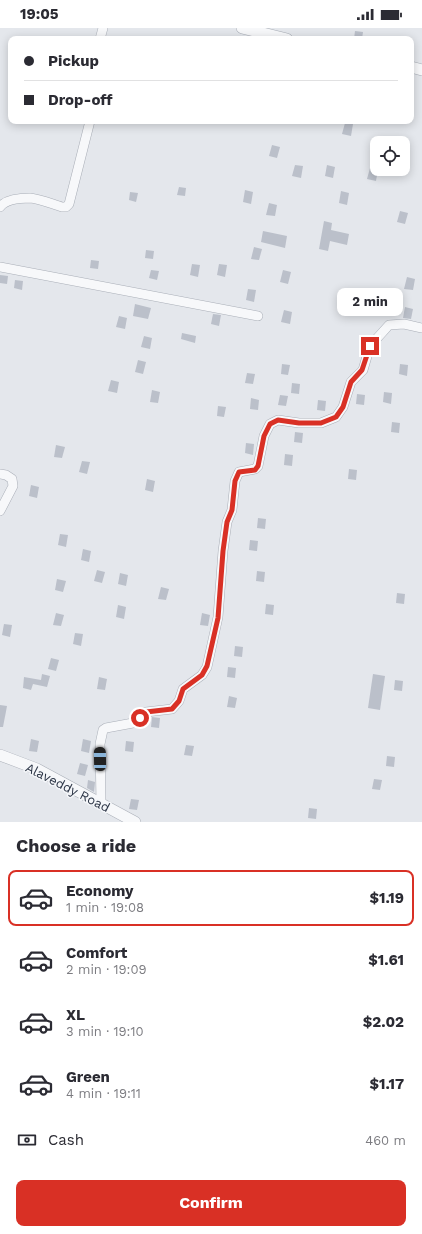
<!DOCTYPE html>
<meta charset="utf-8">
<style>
body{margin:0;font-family:"Work Sans",sans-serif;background:#f7f7f7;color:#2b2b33;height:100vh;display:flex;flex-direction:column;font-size:15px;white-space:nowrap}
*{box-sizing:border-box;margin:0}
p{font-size:13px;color:#7c7c81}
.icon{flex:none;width:22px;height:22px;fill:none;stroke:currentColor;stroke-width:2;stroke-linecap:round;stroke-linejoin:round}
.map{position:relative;height:794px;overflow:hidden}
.details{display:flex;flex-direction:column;background:#fff;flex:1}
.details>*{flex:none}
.banner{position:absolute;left:8px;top:8px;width:406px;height:88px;border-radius:8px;box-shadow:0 2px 10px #0003;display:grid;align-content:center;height:88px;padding:0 16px;background:#fff}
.buttons{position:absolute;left:370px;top:108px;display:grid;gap:8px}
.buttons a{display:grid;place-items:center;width:40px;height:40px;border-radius:8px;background:#fff;box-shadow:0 2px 10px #0003;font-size:20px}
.end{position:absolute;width:18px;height:18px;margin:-9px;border:5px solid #d93025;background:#fff;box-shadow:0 0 0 2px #fff}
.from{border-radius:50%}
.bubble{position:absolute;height:28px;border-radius:8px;background:#fff;box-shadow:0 2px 10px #0003;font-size:13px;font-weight:700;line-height:28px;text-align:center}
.car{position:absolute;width:12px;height:24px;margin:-12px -6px;border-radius:5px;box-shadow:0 0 3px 1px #0007;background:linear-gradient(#222 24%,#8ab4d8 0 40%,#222 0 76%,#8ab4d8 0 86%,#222 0)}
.banner b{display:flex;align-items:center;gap:14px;height:38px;font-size:15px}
.banner b+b{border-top:1px solid #e1e1e2}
.banner i{width:10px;height:10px;background:#2b2b33}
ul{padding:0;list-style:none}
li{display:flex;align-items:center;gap:12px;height:56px;margin:0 8px 6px;padding:0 8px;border:2px solid transparent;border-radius:8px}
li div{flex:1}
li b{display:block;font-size:15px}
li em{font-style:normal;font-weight:700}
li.active{border-color:#d93025}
li>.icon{width:36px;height:36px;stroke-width:1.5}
h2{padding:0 16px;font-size:18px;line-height:48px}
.pay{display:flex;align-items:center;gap:10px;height:44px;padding:0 16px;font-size:15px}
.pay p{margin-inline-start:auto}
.primary-button{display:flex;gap:8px;margin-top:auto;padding:8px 16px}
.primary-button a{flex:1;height:46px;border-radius:8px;background:#d93025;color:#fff;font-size:16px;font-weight:700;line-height:46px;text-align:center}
.status{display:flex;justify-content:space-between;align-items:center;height:28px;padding:0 20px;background:#fff;direction:ltr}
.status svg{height:11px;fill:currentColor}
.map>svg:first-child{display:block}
</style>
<div class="status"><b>19:05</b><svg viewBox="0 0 49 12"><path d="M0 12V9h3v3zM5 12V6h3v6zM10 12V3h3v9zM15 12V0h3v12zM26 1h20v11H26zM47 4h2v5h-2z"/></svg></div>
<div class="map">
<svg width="422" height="794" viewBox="0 0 422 794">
<rect width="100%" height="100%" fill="#e4e7ec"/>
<!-- building -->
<g fill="#bbc0ca">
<path d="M355,3L363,4L362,11H354Z"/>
<path d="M345,95L353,96L351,108L342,106Z"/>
<path d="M272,117L280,119L277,130L269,128Z"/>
<path d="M295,137L303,138L301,150L292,148Z"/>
<path d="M327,137L335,139L333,150L325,148Z"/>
<path d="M370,140L378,141L376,153L367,151Z"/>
<path d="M179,159L186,160L185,168L177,167Z"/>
<path d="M245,162L253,164L251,176L243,174Z"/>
<path d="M341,163L349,165L347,177L339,175Z"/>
<path d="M130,164L138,165L136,174L129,172Z"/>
<path d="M269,175L277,177L275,188L266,187Z"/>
<path d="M400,183L408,185L405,196L397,194Z"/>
<path d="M324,193L332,195L331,202L349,206L347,217L330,213L328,223L319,221Z"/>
<path d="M263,203L287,208L285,220L261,214Z"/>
<path d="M254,219L262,221L259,232L251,231Z"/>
<path d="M146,222L154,223L153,231L145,230Z"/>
<path d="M91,232L99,233L98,241L90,240Z"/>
<path d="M192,236L200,237L198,249L190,247Z"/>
<path d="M219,236L227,237L225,249L217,247Z"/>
<path d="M151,242L159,243L157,252L149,250Z"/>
<path d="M283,242L291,244L288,256L280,254Z"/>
<path d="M0,247L8,248L7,256L0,255Z"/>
<path d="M407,249L415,251L413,262L404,261Z"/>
<path d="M15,252L23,253L22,262L14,260Z"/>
<path d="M248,261L256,262L254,274L246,272Z"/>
<path d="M135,276L151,280L148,291L133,288Z"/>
<path d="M405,279L413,281L411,291L403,290Z"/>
<path d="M284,282L292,284L290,296L281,294Z"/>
<path d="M213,286L221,287L219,298L211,296Z"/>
<path d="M119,288L127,290L125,301L116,299Z"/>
<path d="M182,305L196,308L195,315L181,311Z"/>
<path d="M144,308L152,310L150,321L141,319Z"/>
<path d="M138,332L146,334L143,346L135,344Z"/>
<path d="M282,336L290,337L288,347L281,346Z"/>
<path d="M400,336L408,337L407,348L399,346Z"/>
<path d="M247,345L255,346L253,356L245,355Z"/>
<path d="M111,352L119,354L117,365L108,363Z"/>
<path d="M292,355L300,356L299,366L291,365Z"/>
<path d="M152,362L160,364L158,375L150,374Z"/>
<path d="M384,364L392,365L391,376L383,374Z"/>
<path d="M357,366L365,367L364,377L356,376Z"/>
<path d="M280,367L288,368L286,378L278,377Z"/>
<path d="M251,370L259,372L258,382L250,381Z"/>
<path d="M318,372L326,373L325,383L317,382Z"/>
<path d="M218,378L226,379L224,389L217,388Z"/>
<path d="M392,394L400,395L399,405L391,404Z"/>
<path d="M295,404L303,405L302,415L294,414Z"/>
<path d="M246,415L254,416L253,427L245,425Z"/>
<path d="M56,417L65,419L62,430L54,429Z"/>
<path d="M285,426L293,427L292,438L284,437Z"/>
<path d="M82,433L90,434L87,446L79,444Z"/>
<path d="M349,441L357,442L356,452L348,451Z"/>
<path d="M147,451L155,453L153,464L145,462Z"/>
<path d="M31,457L39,459L37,470L29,468Z"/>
<path d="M258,490L266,491L265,501L257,500Z"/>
<path d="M60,506L68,507L66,519L58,517Z"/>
<path d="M250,512L258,513L257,523L249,522Z"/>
<path d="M83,521L91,523L89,534L81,532Z"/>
<path d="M97,542L105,544L102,555L94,553Z"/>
<path d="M257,543L265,544L264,554L256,553Z"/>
<path d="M120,545L128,547L126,558L118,556Z"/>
<path d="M57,551L66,553L63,564L55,562Z"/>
<path d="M161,559L169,561L166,572L158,571Z"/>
<path d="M397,565L405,566L404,576L396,575Z"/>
<path d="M266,576L274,577L273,587L265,586Z"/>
<path d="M118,577L126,579L124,591L116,589Z"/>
<path d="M56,585L64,587L61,598L53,597Z"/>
<path d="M202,585L210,587L208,598L200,597Z"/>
<path d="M4,596L12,597L10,609L2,607Z"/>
<path d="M75,605L83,606L81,618L73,616Z"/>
<path d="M235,618L243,619L242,629L234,628Z"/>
<path d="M51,630L59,632L56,643L48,641Z"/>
<path d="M228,639L236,640L235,650L227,649Z"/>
<path d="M42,646L50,648L47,659L33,656L31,662L23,660L24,649L41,652Z"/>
<path d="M373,646L385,648L380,682L368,680Z"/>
<path d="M99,649L107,651L105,662L97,661Z"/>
<path d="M395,652L403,653L402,663L394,662Z"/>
<path d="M229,668L237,670L235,680L227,679Z"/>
<path d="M0,677L7,678L3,699H0Z"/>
<path d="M152,689L160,690L159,700L151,699Z"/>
<path d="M31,711L39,713L37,724L29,723Z"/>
<path d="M83,711L91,713L89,725L81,723Z"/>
<path d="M126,713L134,714L133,724L125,723Z"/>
<path d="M186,717L194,718L192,728L184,727Z"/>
<path d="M387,728L395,729L394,739L386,738Z"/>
<path d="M80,735L88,737L85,748L77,746Z"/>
<path d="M374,751L382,752L380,762L372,761Z"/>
<path d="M88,752L95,754L94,764L87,760Z"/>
<path d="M131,771L139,772L137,782L129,781Z"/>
<path d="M309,780L317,781L316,791L308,790Z"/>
</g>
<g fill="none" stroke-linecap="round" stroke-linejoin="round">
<defs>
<g id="minor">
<path d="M100,11L103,0"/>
<path d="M0,179C6,171 21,170 30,170C40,171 52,176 62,179H66L69,176L90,93"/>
<path d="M0,239L258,288"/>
<path d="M0,446L6,447L12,451L13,458L0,483"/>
<path d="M101,776L100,716L103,702L106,700L133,695L146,684L172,681L179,673L183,661L202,647L207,639L218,589L223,523L227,494L232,482L235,453L239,444L255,441L258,438L264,408L270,396L278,392L299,395H321L336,389L343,379L351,354L363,342L370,318L389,297L404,296L422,300"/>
</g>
<g id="tertiary">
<path d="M242,0L287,11"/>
<path d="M411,39L422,42"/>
<path d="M0,727L37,741L135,794"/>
</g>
</defs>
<!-- minor casing -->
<use href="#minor" stroke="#a9aeb7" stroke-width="10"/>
<!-- tertiary casing -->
<use href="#tertiary" stroke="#a9aeb7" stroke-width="12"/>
<!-- minor -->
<use href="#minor" stroke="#f7f8fa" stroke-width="9"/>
<!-- tertiary -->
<use href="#tertiary" stroke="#f7f8fa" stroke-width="11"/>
</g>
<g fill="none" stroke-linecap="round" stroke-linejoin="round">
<!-- route -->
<path stroke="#d93025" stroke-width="5" d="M140,690L146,684L172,681L179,673L183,661L202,647L207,638L218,590L223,523L227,494L232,482L235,453L239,444L255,442L258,438L264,408L270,396L278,392L299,395H321L336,389L343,379L351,354L362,342L370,318"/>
</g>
<g text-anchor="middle" stroke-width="3" stroke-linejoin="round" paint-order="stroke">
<!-- street labels -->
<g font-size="13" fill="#2b3445" stroke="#f4f6f9">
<text transform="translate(68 759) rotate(27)" y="5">Alaveddy Road</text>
</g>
</g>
</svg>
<div class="buttons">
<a><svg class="icon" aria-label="locate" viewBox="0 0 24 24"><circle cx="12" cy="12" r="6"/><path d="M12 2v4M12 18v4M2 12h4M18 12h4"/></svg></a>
</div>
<i class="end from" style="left:140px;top:690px"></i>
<i class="end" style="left:370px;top:318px"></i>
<div class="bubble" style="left:337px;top:260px;width:66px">2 min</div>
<i class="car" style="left:100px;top:731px;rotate:359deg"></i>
<div class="banner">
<b><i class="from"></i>Pickup</b>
<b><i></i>Drop-off</b>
</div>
</div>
<section class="details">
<h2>Choose a ride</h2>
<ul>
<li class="active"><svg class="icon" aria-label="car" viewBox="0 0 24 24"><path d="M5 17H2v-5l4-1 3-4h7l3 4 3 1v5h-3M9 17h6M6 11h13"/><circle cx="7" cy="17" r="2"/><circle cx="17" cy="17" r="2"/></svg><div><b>Economy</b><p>1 min · 19:08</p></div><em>$1.19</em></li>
<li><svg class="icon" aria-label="car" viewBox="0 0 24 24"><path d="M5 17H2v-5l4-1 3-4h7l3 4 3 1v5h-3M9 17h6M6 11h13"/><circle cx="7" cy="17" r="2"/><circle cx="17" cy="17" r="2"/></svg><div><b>Comfort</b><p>2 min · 19:09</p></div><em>$1.61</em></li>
<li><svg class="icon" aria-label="car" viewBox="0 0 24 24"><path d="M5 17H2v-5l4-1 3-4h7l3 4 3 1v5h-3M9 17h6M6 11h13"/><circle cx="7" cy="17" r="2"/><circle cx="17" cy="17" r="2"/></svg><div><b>XL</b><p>3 min · 19:10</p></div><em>$2.02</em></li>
<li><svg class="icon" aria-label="car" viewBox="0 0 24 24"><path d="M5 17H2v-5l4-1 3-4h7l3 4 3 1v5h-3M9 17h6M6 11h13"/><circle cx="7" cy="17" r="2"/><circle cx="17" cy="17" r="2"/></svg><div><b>Green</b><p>4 min · 19:11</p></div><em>$1.17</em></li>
</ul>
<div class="pay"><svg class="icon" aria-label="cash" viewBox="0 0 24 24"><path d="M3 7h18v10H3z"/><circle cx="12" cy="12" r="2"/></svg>Cash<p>460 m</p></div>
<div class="primary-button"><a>Confirm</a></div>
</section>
